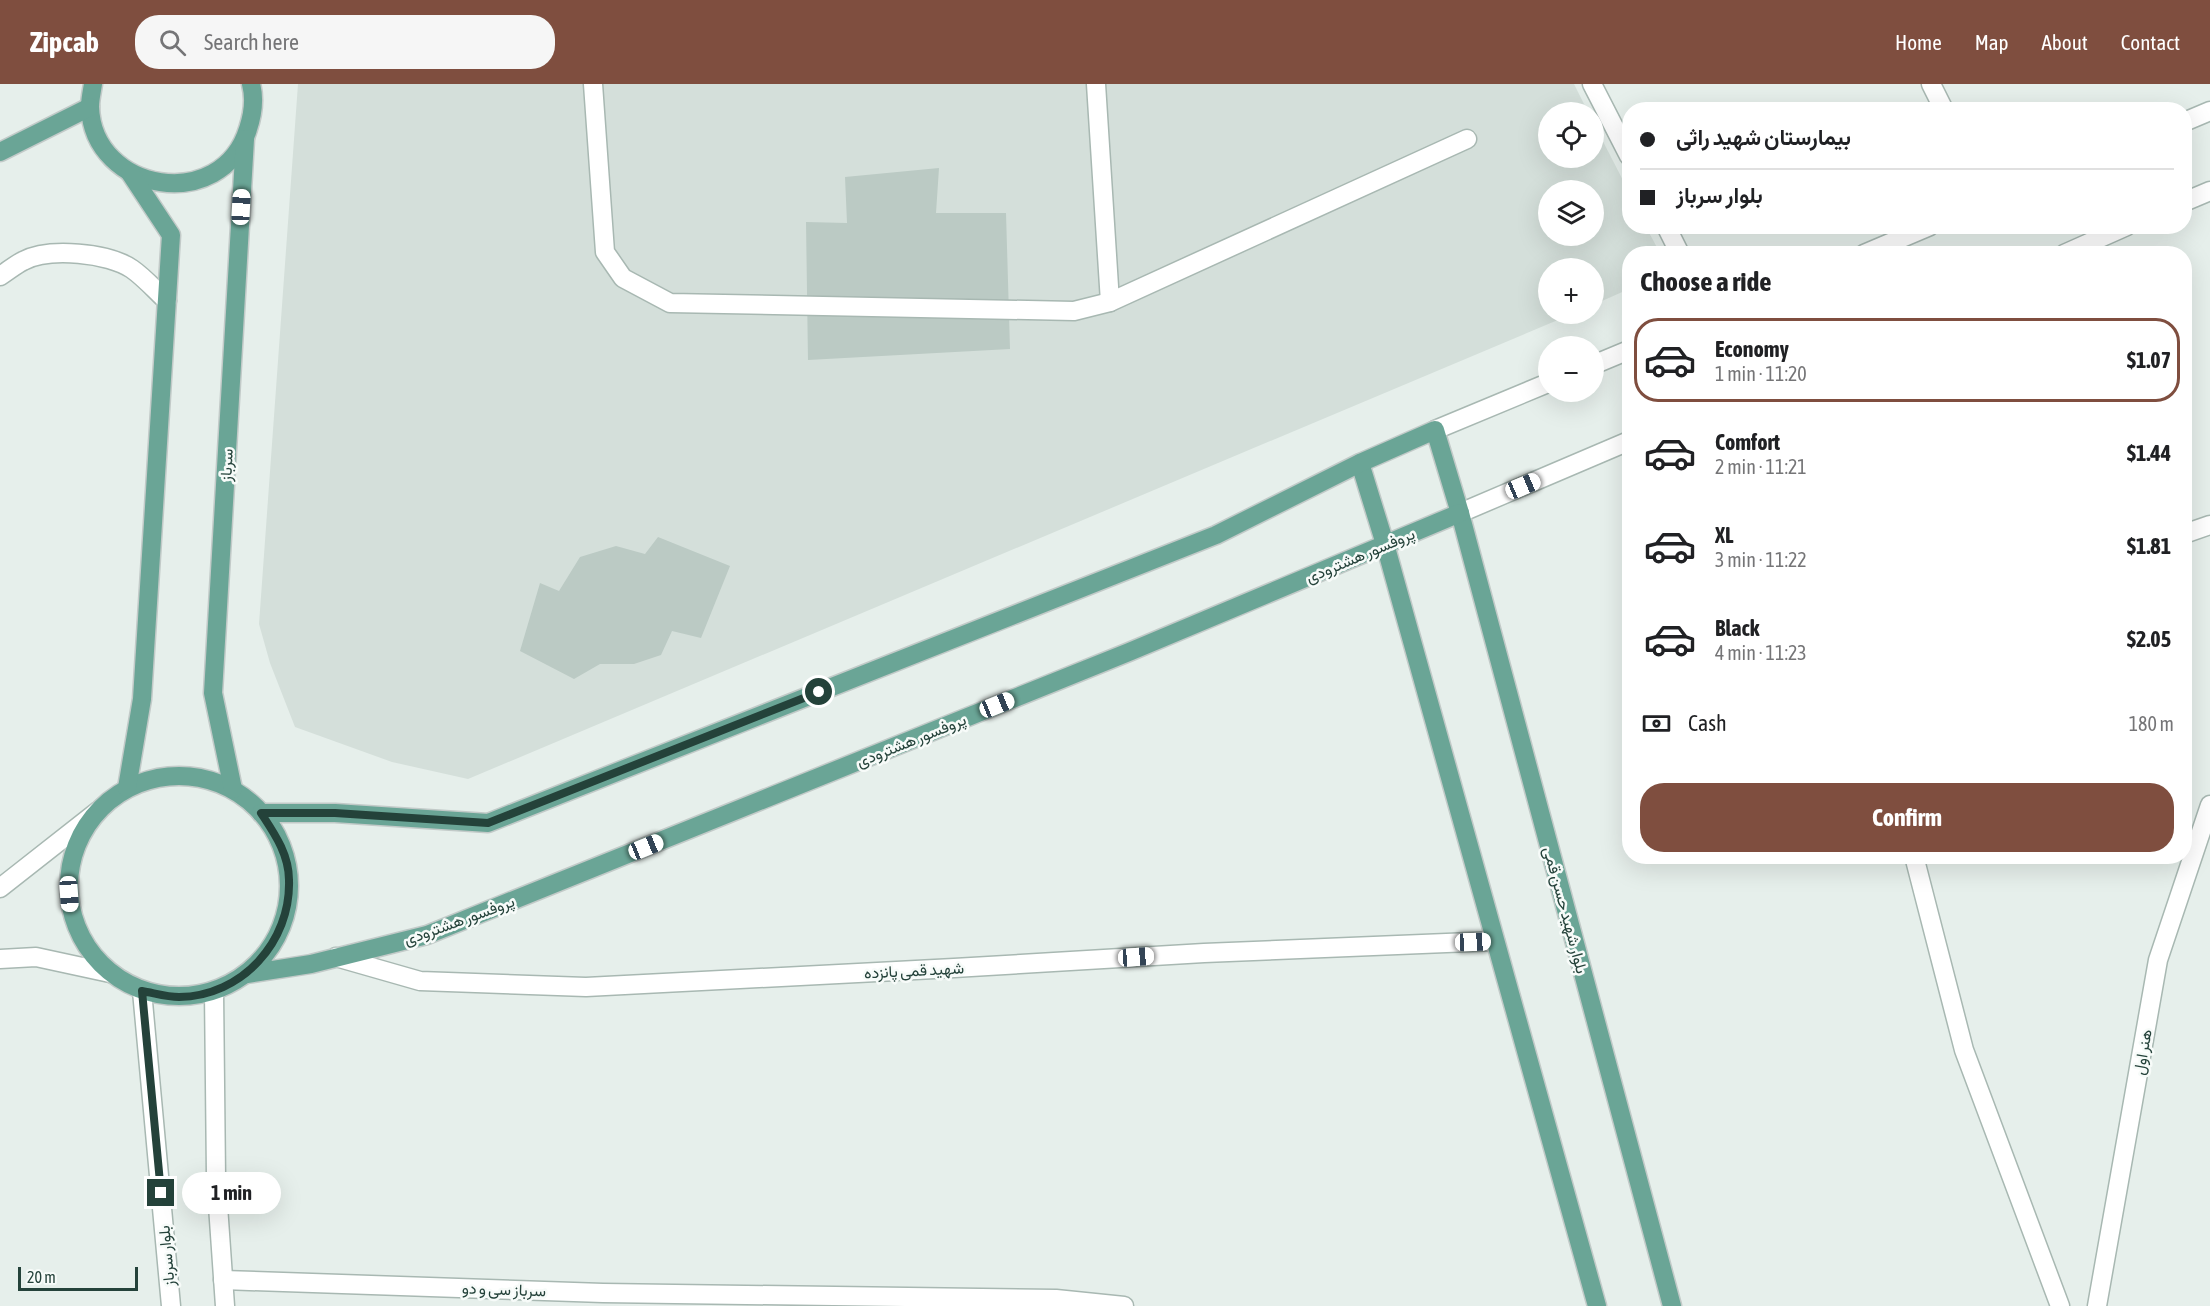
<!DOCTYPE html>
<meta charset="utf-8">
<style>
body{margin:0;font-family:"Asap Condensed",Vazirmatn,sans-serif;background:#f6f6f6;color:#202124;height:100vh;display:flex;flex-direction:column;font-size:22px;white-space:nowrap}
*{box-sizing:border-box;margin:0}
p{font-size:20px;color:#757577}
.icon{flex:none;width:33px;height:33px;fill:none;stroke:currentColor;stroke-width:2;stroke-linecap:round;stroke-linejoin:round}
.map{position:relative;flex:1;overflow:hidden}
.side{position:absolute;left:1622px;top:162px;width:570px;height:618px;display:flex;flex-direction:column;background:#fff;border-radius:24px;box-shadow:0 6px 24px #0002}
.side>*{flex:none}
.guide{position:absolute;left:1622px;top:18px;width:570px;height:132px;border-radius:24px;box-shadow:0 6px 24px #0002;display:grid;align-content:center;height:132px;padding:0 18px;background:#fff}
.tools{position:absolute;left:1538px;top:18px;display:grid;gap:12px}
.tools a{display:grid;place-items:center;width:66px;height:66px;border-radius:50%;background:#fff;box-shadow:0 6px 24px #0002;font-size:30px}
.scale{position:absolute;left:18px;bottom:15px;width:120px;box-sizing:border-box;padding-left:6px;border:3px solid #24423a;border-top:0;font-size:16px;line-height:21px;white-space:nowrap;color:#24423a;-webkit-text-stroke:4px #f7fbf9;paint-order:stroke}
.end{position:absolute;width:27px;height:27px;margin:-14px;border:8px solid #24423a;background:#fff;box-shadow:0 0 0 3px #fff}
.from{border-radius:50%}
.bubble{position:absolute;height:42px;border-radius:21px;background:#fff;box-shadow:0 6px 24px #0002;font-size:20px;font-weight:700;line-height:42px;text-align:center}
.car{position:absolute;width:18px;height:36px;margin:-18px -9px;border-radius:8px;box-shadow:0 0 4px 2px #0007;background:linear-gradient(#fff 24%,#345 0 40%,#fff 0 76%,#345 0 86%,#fff 0)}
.guide b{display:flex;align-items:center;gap:21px;height:57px;font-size:22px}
.guide b+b{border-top:2px solid #e0e0e0}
.guide i{width:15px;height:15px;background:#202124}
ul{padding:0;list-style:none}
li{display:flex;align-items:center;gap:18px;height:84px;margin:0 12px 9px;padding:0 6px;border:3px solid transparent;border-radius:24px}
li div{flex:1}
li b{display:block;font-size:22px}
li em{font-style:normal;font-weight:700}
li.on{border-color:#7f4e3f}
li>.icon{width:54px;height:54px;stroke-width:1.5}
h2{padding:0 18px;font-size:27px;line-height:72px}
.pay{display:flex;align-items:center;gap:15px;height:66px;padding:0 18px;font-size:22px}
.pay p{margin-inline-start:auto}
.button{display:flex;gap:12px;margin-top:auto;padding:12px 18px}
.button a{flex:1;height:69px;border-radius:24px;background:#7f4e3f;color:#fff;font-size:24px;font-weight:700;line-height:69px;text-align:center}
header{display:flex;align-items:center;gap:36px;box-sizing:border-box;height:84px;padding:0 30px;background:#7f4e3f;color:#fff}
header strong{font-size:28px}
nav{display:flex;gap:33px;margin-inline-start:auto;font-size:21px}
.search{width:420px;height:54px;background:#f6f6f6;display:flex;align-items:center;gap:15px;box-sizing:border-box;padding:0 21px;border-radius:24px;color:#757577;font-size:22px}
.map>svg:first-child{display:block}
</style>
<header>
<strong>Zipcab</strong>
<div class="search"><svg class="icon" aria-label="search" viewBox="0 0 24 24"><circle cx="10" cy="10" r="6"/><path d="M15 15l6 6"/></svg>Search here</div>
<nav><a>Home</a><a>Map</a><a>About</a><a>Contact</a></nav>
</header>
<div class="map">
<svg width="2210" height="1222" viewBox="0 0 2210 1222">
<rect width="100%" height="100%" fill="#e6efeb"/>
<!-- built -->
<path fill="#d4dfda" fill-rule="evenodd" d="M298,0H1574L1588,28H1548V74H1593V38L1629,108V142L1646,143L1660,169L1629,170V205L1593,221V184H1548V230H1572L468,695L392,678L295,643L270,579L259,540ZM1548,106H1593V152H1548Z"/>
<!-- building -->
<g fill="#bbcac4">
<path d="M939,84L936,129H1006L1010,265L808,276L806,138L847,139L845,93Z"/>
<path d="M658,453L730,482L701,554L672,547L661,571L634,580H600L574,595L520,567L540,499L559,507L580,473L616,462L645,470Z"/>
</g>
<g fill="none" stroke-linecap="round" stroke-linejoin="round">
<defs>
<g id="service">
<path d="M593,0L605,168L623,194L670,219L1074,227L1110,218L1467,55"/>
<path d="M1096,0L1110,218"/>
</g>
<g id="minor">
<path d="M1592,0L1629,72"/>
<path d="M1931,0L1944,26"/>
<path d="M1666,142L1680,170"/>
<path d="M2184,450L2210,441"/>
<path d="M1914,772L1964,966L2060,1222"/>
<path d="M336,873L420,897L586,903L954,884L1204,869L1495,857"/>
<path d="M223,1196L603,1209L1056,1215L1124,1222"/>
<path d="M2097,1222L2158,876L2210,721"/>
</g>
<g id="tertiary">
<path d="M2184,38L2210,27"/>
<path d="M2184,118L2210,107"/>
<path d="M1864,170L1930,142"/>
<path d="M2064,170L2127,142"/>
<path d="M0,192C8,187 15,181 23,177C49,163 109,169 132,185C145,194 156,207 167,217"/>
<path d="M1593,281L1629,266"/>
<path d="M1435,346L1548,299"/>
<path d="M1460,429L1629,357"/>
<path d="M0,804L98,727"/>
<path d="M0,875L36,873L110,889"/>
<path d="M142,907L171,1222"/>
<path d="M214,907L216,1093L225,1222"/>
</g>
<g id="primary">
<path d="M93,0C92,7 90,15 90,23C93,109 222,130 248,45C253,30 255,15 251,0"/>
<path d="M0,68L90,23"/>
<path d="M1360,379L1385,460L1597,1222"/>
<circle cx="179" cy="802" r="110"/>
<path d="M127,704L142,615L171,151L130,89"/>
<path d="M233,705L213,609L245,55"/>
<path d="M261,729H335L488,739L1216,451L1360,379L1435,346L1460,429L1672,1222"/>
<path d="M247,890L311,880L427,851L1129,568L1460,429"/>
</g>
</defs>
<!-- service casing -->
<use href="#service" stroke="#a8b8b2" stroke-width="21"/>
<!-- minor casing -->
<use href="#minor" stroke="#a8b8b2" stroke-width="21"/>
<!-- tertiary casing -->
<use href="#tertiary" stroke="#a8b8b2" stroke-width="21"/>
<!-- primary casing -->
<use href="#primary" stroke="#c2cac8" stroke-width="21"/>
<!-- service -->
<use href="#service" stroke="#fff" stroke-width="18"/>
<!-- minor -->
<use href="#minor" stroke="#fff" stroke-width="18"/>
<!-- tertiary -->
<use href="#tertiary" stroke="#fff" stroke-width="18"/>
<!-- primary -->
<use href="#primary" stroke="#6aa596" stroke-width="18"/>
</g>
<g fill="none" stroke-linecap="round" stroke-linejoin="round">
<!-- route -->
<path stroke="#24423a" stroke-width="8" d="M161,1109L142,907C154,909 167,913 179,913C242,912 291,858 289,796C289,770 274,749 261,729H335L488,739L819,608"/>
</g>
<g text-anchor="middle" stroke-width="5" stroke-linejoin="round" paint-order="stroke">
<!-- street labels -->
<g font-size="16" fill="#24423a" stroke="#f7fbf9">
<text transform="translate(226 381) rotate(-87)" y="6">سرباز</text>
<text transform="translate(1360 471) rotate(-23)" y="6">پروفسور هشترودی</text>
<text transform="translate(911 656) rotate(-22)" y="6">پروفسور هشترودی</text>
<text transform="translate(1566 826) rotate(75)" y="6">بلوار شهید حسن قمی</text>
<text transform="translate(459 836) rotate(-20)" y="6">پروفسور هشترودی</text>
<text transform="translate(914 886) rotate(-3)" y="6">شهید قمی پانزده</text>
<text transform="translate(2142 968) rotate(-80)" y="6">هنر اول</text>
<text transform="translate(166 1172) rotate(-95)" y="6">بلوار سرباز</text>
<text transform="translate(504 1205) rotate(2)" y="6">سرباز سی و دو</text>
</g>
</g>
</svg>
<div class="tools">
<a><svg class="icon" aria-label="locate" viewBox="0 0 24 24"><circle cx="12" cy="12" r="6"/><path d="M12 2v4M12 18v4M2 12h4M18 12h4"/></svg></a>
<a><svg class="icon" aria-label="layers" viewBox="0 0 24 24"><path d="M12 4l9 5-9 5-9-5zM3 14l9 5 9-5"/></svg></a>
<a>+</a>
<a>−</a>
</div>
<div class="scale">20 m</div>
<i class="end from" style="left:819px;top:608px"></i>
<i class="end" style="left:161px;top:1109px"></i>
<div class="bubble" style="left:182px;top:1088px;width:99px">1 min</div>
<i class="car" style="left:241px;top:123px;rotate:3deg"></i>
<i class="car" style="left:1523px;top:402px;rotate:67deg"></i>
<i class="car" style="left:997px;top:621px;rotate:68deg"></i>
<i class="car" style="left:646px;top:763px;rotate:68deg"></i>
<i class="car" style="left:69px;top:810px;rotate:176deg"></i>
<i class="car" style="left:1473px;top:858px;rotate:88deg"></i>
<i class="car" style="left:1136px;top:873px;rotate:86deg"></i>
<div class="guide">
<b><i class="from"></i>بیمارستان شهید راثی</b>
<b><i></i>بلوار سرباز</b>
</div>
<section class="side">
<h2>Choose a ride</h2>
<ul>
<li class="on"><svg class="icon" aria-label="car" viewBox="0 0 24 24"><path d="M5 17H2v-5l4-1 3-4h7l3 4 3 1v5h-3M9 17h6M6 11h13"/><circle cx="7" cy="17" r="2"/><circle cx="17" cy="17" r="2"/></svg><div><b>Economy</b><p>1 min · 11:20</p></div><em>$1.07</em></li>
<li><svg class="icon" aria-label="car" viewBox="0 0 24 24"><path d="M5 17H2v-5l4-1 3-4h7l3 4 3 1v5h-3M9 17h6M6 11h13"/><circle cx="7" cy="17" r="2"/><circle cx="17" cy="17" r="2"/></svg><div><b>Comfort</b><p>2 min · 11:21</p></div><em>$1.44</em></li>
<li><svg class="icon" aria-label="car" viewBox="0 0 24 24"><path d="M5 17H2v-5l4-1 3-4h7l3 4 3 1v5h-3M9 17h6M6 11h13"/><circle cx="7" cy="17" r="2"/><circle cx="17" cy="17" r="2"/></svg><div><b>XL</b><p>3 min · 11:22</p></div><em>$1.81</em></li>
<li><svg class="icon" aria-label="car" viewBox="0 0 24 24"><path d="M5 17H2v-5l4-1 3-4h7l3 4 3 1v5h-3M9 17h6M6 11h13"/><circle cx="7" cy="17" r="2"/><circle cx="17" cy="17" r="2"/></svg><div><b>Black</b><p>4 min · 11:23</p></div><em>$2.05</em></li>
</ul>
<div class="pay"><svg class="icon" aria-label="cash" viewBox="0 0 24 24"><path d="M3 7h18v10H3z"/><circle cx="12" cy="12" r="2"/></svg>Cash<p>180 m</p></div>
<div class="button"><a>Confirm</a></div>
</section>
</div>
